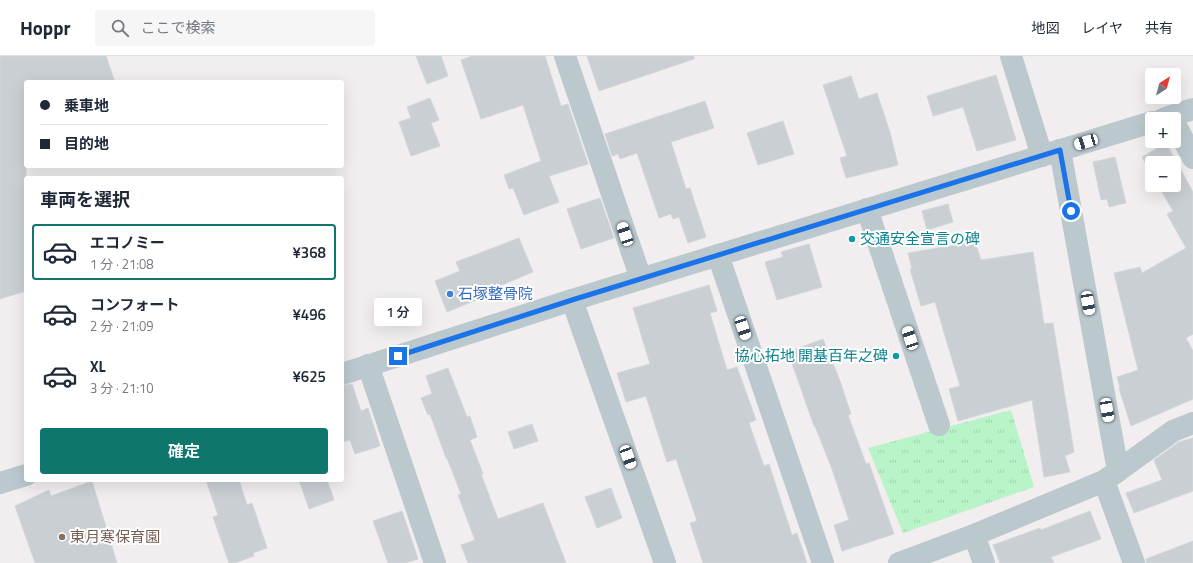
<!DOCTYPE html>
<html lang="ja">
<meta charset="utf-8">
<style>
body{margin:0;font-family:"Titillium Web","Noto Sans JP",sans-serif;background:#f6f6f7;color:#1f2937;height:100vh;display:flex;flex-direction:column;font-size:15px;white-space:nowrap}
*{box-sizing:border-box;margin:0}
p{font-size:13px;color:#747a83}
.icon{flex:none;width:22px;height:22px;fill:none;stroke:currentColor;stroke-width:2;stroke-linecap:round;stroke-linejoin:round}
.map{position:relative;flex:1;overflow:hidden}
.side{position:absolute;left:24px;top:120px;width:320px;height:306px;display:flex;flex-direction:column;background:#fff;border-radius:4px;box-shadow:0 4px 16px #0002}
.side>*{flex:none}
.top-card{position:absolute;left:24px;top:24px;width:320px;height:88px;border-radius:4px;box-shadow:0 4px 16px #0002;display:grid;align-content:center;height:88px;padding:0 16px;background:#fff}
.needle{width:26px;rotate:36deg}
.buttons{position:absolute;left:1145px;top:12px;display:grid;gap:8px}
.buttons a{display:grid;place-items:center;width:36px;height:36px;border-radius:4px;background:#fff;box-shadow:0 4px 16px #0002;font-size:20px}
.end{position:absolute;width:18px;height:18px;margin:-9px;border:5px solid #1a73e8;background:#fff;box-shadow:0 0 0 2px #fff}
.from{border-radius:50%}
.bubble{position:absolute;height:28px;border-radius:4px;background:#fff;box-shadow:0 4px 16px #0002;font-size:13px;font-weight:600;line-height:28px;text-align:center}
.car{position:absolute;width:12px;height:24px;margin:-12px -6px;border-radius:5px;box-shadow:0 0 3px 1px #0007;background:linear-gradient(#fff 24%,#345 0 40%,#fff 0 76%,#345 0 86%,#fff 0)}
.top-card b{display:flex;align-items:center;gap:14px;height:38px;font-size:15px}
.top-card b+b{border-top:1px solid #e0e1e3}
.top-card i{width:10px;height:10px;background:#1f2937}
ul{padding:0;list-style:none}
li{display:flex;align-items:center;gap:12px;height:56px;margin:0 8px 6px;padding:0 8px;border:2px solid transparent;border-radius:4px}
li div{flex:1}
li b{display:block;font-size:15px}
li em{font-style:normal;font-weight:600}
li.current{border-color:#0f766e}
li>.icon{width:36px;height:36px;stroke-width:1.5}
h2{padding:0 16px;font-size:18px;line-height:48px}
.button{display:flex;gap:8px;margin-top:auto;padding:8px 16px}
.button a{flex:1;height:46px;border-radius:4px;background:#0f766e;color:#fff;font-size:16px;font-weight:600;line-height:46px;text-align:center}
header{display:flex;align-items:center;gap:24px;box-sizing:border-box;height:56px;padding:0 20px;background:#fff;border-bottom:1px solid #e0e1e3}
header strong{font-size:19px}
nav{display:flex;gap:22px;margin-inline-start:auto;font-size:14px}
.search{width:280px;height:36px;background:#f6f6f7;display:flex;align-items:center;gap:10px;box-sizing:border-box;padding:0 14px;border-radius:4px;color:#747a83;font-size:15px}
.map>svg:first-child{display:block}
</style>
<header>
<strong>Hoppr</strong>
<div class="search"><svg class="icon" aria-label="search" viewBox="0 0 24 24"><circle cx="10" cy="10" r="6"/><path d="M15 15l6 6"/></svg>ここで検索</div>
<nav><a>地図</a><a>レイヤ</a><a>共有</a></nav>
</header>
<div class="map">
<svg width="1193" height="507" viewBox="0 0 1193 507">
<defs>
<pattern id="park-tufts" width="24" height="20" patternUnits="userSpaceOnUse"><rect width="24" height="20" fill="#b8f4c7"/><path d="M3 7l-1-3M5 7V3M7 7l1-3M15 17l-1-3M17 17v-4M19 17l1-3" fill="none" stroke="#a0d3ad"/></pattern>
</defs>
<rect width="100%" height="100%" fill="#f2eeef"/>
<!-- park -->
<path fill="url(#park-tufts)" d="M1011,354L1034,431L903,477L868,392Z"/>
<!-- building -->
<g fill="#cacfd4" stroke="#d2d6db">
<path d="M0,0H106L115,26H26V235L0,243Z"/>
<path d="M416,0H441L448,20L427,28Z"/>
<path d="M472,0H545L561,50L568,48L588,108L549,120L559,146L524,159L513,132L509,133L504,119L541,105L523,49L481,63L461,4Z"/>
<path d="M587,0H694V3L599,35Z"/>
<path d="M996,19L1016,84L977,95L963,51L933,60L927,40Z"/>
<path d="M851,20L859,43L877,37L890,76L898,109L846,122L840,102L847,100L823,29Z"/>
<path d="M430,42L439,64L431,67L440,90L411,100L399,66L411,62L407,51Z"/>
<path d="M705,45L714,72L671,86L686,133L690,132L706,181L688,187L679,161L673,163L671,158L659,162L637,97L620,103L618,98L612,100L605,78Z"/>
<path d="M783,65L794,98L758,109L747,77Z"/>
<path d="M1166,87L1193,136V278L1186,282L1193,295V343L1131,370L1119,332L1120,331L1117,321L1138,314L1114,217L1140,211L1142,217L1186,192L1167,158L1173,155L1158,129H1174V107H1152V119L1142,101Z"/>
<path d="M1115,101L1126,147L1109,151L1107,143L1101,144L1093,106Z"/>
<path d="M600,142L614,182L581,193L567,153Z"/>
<path d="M948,148L953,166L927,174L922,155Z"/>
<path d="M519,182L533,216L485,236L486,240L447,256L435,225L460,215L456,206Z"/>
<path d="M975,186L981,204L1033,196L1044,268L1053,267L1074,396L1065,400L1070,416L1044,421L1032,344L958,365L949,333L960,330L935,246L921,250L910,213H912L908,197Z"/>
<path d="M809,188L822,231L777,244L765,206L783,201L781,196Z"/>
<path d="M709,229L717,255L710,257L727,314L737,311L756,364L749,367L764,410L769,408L792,479L797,477L807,507H703L690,467L697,465L676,403L667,406L646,340L626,346L617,317L650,308L633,252Z"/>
<path d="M823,283L840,325L851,358L848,359L866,408L869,407L894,478L842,495L834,469L849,464L832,413L815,370H814L788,296Z"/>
<path d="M448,312L467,361L470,360L477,381L470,384L483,418H481L498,463L543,447L566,507H468L461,489L475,484L458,439L461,438L447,402H446L430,358L428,359L421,342L432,338L426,320Z"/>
<path d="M352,328L361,355L368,352L380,390L355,398L350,384L342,386V330Z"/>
<path d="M532,368L538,385L514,393L508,376Z"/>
<path d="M1193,382V435L1134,457L1126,437L1162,424L1154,404L1179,386Z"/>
<path d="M206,424H239L247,449L252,447L267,492L253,497L254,500L235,507H229L213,461L218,459Z"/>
<path d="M299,424H327L334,444L309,453Z"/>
<path d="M92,425L117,507H35L15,450L49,434L51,440Z"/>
<path d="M611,432L622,462L597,472L585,441Z"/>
<path d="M402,455L418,503L405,507H388L373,465Z"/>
<path d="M1090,455L1101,483L1051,501L1054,507H1000L993,489L1040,472L1041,474Z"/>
<path d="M1193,485V507H1146V503Z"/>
</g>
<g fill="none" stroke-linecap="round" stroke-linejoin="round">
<!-- street -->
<g stroke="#bbc9cf" stroke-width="22">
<path d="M565,0L641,223"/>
<path d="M1011,0L1042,100"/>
<path d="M1163,63L1193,53"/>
<path d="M1174,66L1193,102"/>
<path d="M1060,94L1118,415"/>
<path d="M867,153L939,369"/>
<path d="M718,199L823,507"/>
<path d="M572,244L665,507"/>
<path d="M368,309L435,507"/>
<path d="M342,318L572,244L1152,66"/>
<path d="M1104,425L1134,507"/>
<path d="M0,427L26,419"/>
<path d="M974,479L984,507"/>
<path d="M899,507L974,479L1104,425L1173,375L1193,367"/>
</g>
</g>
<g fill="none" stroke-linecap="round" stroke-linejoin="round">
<!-- route -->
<path stroke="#1a73e8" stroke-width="5" d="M398,300L572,244L1060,94L1071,155"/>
</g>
<!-- markers -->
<g fill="#0f9aa8" stroke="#fff" stroke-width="1.5">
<circle cx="852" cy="183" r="4"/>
<circle cx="896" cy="300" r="4"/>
</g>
<circle fill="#3f7fe0" stroke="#fff" stroke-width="1.5" cx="450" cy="238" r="4"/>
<circle fill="#8d6e63" stroke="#fff" stroke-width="1.5" cx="62" cy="481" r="4"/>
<g text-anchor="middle" stroke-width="4" stroke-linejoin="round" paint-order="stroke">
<!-- culture labels -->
<g font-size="15" fill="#0d838f" stroke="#fff" text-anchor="start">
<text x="860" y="188">交通安全宣言の碑</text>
<text x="888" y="305" text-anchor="end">協心拓地 開基百年之碑</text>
</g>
<!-- shop labels -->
<g font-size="15" fill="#366cbe" stroke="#fff" text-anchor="start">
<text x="458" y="243">石塚整骨院</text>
</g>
<!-- education labels -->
<g font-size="15" fill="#785e54" stroke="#fff" text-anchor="start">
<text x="70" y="486">東月寒保育園</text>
</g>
</g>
</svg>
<div class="buttons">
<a><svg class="needle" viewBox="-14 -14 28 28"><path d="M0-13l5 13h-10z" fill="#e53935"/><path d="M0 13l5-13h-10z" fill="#747a83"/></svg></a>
<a>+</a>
<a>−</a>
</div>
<i class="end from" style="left:1071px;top:155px"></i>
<i class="end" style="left:398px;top:300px"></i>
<div class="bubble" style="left:374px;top:242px;width:48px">1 分</div>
<i class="car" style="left:1086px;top:86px;rotate:253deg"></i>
<i class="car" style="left:625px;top:178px;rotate:341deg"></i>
<i class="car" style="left:1088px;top:247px;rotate:170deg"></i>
<i class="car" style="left:743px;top:272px;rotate:161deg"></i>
<i class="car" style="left:910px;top:282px;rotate:342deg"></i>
<i class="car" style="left:1107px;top:354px;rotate:170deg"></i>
<i class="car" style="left:628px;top:401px;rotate:160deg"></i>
<div class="top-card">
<b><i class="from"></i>乗車地</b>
<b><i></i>目的地</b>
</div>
<section class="side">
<h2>車両を選択</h2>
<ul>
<li class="current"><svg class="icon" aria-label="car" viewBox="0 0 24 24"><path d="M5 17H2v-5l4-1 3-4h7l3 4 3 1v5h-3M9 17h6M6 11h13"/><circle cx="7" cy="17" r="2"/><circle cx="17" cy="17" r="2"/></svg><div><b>エコノミー</b><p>1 分 · 21:08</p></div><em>¥368</em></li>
<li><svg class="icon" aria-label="car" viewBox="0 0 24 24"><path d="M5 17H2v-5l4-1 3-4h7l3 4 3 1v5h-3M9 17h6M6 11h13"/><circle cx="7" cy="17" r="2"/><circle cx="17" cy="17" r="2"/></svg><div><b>コンフォート</b><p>2 分 · 21:09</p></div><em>¥496</em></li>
<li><svg class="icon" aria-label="car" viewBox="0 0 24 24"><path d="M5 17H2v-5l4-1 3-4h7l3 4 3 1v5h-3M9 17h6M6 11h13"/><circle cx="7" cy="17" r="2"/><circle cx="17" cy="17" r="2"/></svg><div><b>XL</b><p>3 分 · 21:10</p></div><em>¥625</em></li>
</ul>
<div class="button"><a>確定</a></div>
</section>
</div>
